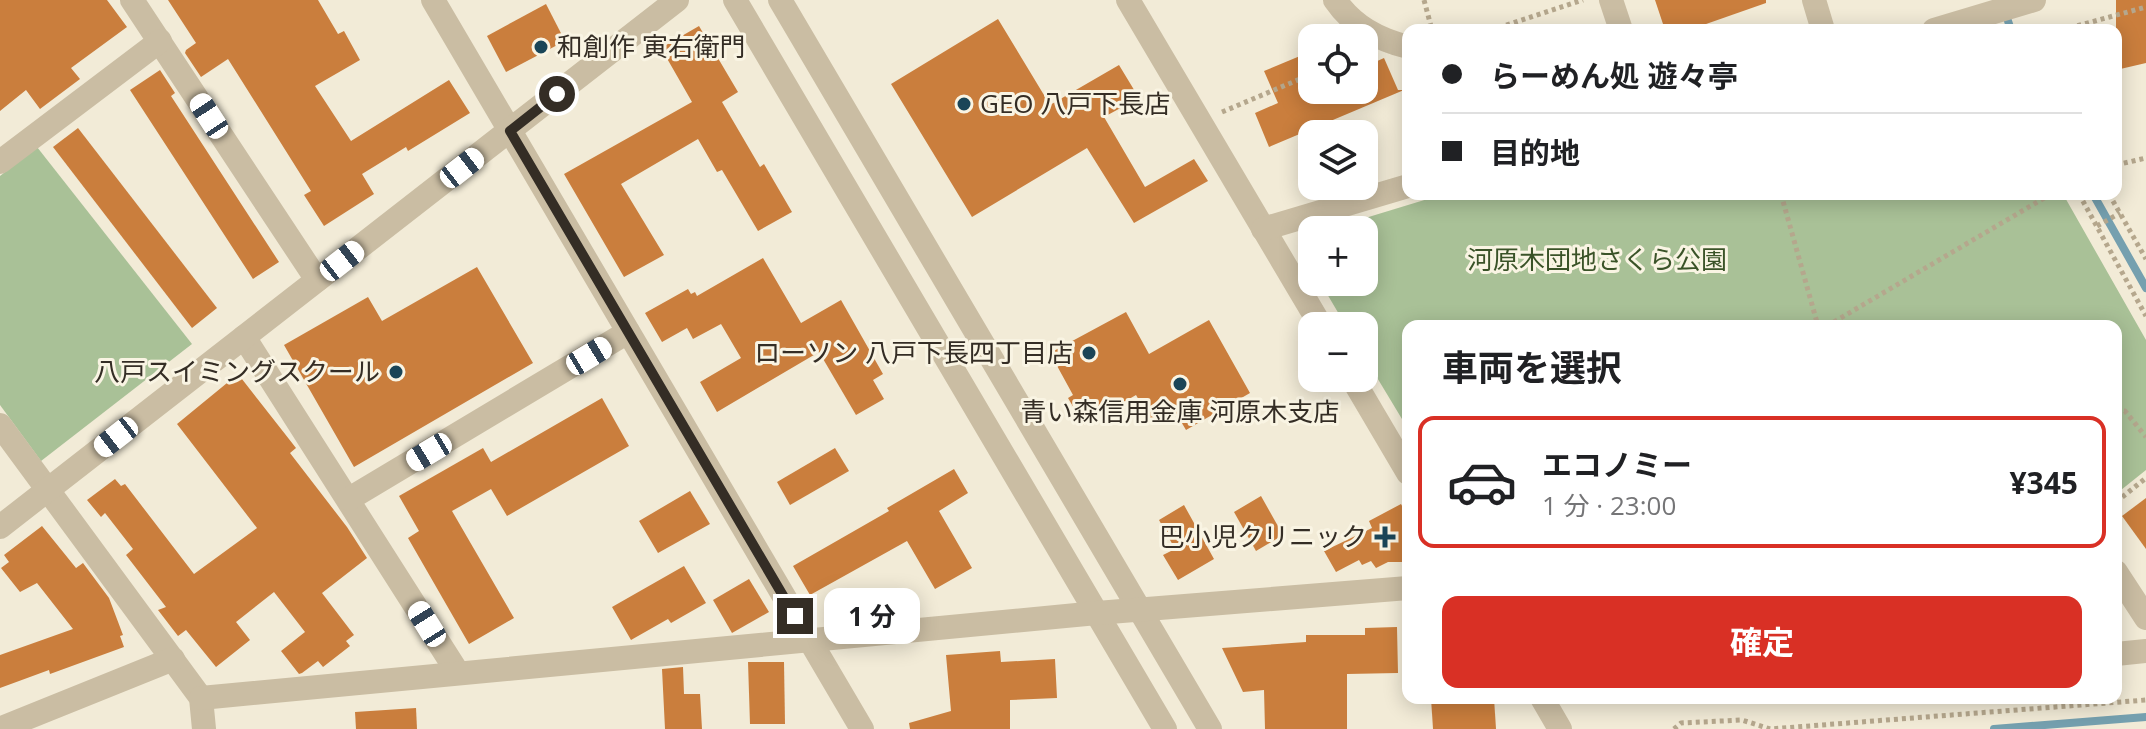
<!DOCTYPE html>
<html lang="ja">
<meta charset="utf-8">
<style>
body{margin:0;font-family:"Open Sans","Noto Sans JP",sans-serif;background:#f2f2f2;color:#202124;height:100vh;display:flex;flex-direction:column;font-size:30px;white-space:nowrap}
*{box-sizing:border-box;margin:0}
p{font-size:26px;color:#757577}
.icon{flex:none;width:44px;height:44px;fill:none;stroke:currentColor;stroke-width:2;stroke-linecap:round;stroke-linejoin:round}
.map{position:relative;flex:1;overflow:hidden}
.panel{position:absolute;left:1402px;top:320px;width:720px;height:384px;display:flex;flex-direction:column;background:#fff;border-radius:16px;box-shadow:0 4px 20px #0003}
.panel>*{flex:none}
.guide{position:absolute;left:1402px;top:24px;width:720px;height:176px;border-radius:16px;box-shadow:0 4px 20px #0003;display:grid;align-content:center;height:176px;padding:0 40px;background:#fff}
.controls{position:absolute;left:1298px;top:24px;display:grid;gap:16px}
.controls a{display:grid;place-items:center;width:80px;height:80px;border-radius:16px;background:#fff;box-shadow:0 4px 20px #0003;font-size:40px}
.end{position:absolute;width:36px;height:36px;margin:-18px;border:10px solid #342d25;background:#fff;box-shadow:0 0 0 4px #fff}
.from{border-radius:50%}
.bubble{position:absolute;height:56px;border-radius:16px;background:#fff;box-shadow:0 4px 20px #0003;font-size:26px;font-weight:700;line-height:56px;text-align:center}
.car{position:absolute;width:24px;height:48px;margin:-24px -12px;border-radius:10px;box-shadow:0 0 6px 2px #0007;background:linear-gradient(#fff 24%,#345 0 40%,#fff 0 76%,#345 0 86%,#fff 0)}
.guide b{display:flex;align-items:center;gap:28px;height:76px;font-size:30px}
.guide b+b{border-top:2px solid #e0e0e0}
.guide i{width:20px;height:20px;background:#202124}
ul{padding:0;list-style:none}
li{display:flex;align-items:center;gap:24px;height:132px;margin:0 16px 12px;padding:0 24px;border:4px solid transparent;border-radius:16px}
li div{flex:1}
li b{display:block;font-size:30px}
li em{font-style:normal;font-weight:700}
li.current{border-color:#d93025}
li>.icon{width:72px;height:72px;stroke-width:1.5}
h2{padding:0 40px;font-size:36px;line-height:96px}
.cta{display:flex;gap:16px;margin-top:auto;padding:16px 40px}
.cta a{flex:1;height:92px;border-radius:16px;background:#d93025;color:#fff;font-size:32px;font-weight:700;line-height:92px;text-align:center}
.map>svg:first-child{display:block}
</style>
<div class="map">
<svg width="2146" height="729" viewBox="0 0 2146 729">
<rect width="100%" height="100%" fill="#f2ebd7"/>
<!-- green -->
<g fill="#a9c197">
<path d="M37,147L192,344L41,461L0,405V176Z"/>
<path d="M1444,194H2063L2146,340V470L2116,494V326H1408V429L1364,356V326H1346L1320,282H1364V230H1326Z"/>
</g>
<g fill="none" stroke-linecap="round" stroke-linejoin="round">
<!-- stream -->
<g stroke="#75a0af" stroke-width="8">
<path d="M2005,12L2011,30"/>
<path d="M2093,194L2146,288"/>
<path d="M1994,729L2146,717"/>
</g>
</g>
<!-- building -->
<g fill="#ca7e3d">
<path d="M0,0H107L127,27L71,68L80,79L40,109L26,90L0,111Z"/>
<path d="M168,0H318L338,34L344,31L360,60L315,86L351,141L449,80L470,113L408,151L406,147L362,174L374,194L324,226L304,195L311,191L228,59L201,77L185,53L186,50L196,43Z"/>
<path d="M1655,0H1766V3L1689,30H1665Z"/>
<path d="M2116,0H2146V63L2116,70Z"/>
<path d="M546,4L565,41L506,72L487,36Z"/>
<path d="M998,19L1050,105L1119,65L1139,98L1104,117L1145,187L1194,159L1208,181L1134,223L1087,148L972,217L891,84Z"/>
<path d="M699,26L738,92L722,102L760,167L764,164L792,212L758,231L722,170L717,172L698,139L621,184L664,255L624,277L564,174L692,102L661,48Z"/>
<path d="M1312,51V90H1364V67L1384,58L1398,90H1404L1269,147L1255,113L1278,103L1264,71Z"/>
<path d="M160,70L175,93L171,96L279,262L253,279L130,90Z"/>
<path d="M78,128L217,308L192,328L53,147Z"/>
<path d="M763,258L801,323L841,300L883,374L873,380L884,399L856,415L819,352L717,412L700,382L741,358L721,324L693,339L687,328L662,342L645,313L688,289L691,294L695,292L697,296Z"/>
<path d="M477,267L533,363L354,467L284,345L368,297L382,321Z"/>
<path d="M1126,312L1149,354L1209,320L1250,393L1186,430L1173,408L1151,421L1136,395L1084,425L1068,398L1073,395L1050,353Z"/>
<path d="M238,374L296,448L290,453L347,527L367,558L322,593L354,635L346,641L350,646L323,667L318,661L302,673L299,674L281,651L305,632L274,592L236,622L250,640L216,667L186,630L178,636L158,610L166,607L126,555L133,549L105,513L101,517L87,500L115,479L121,486L125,484L194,574L257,528L177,424Z"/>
<path d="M602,398L629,446L507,516L491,489L452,511L514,618L469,644L408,538L419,531L399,496L483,448L491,462Z"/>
<path d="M835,448L849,471L790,505L777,482Z"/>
<path d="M954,469L968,493L939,511L972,568L935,589L907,541L810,595L793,566L889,511L887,508Z"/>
<path d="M690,491L710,524L658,553L639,521Z"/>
<path d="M1261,496L1283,535L1256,551L1234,512Z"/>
<path d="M2146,498V549L2122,516Z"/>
<path d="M1401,504L1408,517V562H1388L1376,568L1371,561L1362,565L1359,560L1336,572L1324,551L1372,528L1369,521Z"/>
<path d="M1184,505L1214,559L1178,580L1163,555L1175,549L1159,520Z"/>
<path d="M42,526L76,568L83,563L109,598L123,635L120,636L124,647L50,674L49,670L0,688V655L73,629L37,583L20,592L1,568L9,562L4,555Z"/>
<path d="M684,566L706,603L671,623L668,619L631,640L612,607Z"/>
<path d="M749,579L769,612L732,633L713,600Z"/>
<path d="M1397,627L1398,673L1347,674V729H1265L1264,690L1243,692L1222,648L1306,642V635H1365V628Z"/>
<path d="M1000,651L1001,662L1055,659L1057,698L1010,700V729H910L909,723L951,711L946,655Z"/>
<path d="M748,662H784L785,724H750Z"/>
<path d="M683,667L684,694H700L702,729H665L662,669Z"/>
<path d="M1431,698H1494L1496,729H1433Z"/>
<path d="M416,708L417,729H356L355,712Z"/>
</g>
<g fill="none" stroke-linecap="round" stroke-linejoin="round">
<!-- path -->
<g stroke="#b5a78d" stroke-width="5" stroke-dasharray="4 4" stroke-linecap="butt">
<path d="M1424,0L1432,30"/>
<path d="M1491,30L1583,0"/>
<path d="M2062,30L2146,7"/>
<path d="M1222,112L1312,74"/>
<path d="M2116,165L2146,158"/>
<path d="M1781,194L1818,326"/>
<path d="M2079,194L2146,316"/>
<path d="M2109,194L2146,259"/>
<path d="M2097,226L2120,213"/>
<path d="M1827,326L2051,194"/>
<path d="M2116,411H2125L2146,437"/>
<path d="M2116,502L2146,478"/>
<path d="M1674,729L1681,723L1742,720L1770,729L2146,700"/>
</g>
<!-- minor -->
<g stroke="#cabda3" stroke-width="24">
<path d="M132,0L317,280"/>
<path d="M433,0L862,729"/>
<path d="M735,0L1165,729"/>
<path d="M780,0L1210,729"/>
<path d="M1128,0L1321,326"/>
<path d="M1335,0C1353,26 1377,39 1408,47"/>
<path d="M1611,0L1621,30"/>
<path d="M1814,0L1823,30"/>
<path d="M1934,30L2034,0"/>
<path d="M0,162L160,41"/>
<path d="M1263,229L1408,186"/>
<path d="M244,337L458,673"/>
<path d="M1352,378L1408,473"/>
<path d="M0,425L201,698L204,729"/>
<path d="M349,499L628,332"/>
<path d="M0,527L677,0"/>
<path d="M2116,572L2146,618"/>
<path d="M2116,654L2146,651"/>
<path d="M201,698L1097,613L1408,588"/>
<path d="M1542,698L1560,729"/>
<path d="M2,728L173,659"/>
</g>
</g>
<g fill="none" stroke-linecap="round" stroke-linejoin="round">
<!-- route -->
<path stroke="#342d25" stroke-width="10" d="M557,94L510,131L795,616"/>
</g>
<!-- markers -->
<g fill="#1a4557" stroke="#f9f4e3" stroke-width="3">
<circle cx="541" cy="47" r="8"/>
<circle cx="964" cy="104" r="8"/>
<circle cx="1089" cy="353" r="8"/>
<circle cx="396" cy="372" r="8"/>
<circle cx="1180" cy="384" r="8"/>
<path d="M1381 525h8v8h8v8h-8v8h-8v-8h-8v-8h8z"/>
</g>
<g text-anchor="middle" stroke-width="6" stroke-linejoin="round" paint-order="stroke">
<!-- poi labels -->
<g font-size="26" fill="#342d25" stroke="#f9f4e3" text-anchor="end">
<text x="557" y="56" text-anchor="start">和創作 寅右衛門</text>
<text x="980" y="113" text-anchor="start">GEO 八戸下長店</text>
<text x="1073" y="362">ローソン 八戸下長四丁目店</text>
<text x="380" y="381">八戸スイミングスクール</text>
<text x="1180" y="421" text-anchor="middle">青い森信用金庫 河原木支店</text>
<text x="1367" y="546">巴小児クリニック</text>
</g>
<!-- park labels -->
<g font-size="26" fill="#3a5328" stroke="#f9f4e3">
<text x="1597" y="269">河原木団地さくら公園</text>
</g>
</g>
</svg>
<div class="controls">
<a><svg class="icon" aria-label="locate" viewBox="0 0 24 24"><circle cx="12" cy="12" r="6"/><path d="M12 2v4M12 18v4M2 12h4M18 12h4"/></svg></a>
<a><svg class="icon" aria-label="layers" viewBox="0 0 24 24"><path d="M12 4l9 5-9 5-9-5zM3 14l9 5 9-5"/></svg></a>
<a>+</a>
<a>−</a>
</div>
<i class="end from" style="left:557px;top:94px"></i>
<i class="end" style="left:795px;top:616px"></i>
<div class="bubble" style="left:824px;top:588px;width:96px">1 分</div>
<i class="car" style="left:209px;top:116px;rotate:327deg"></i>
<i class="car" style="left:462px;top:168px;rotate:52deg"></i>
<i class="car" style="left:342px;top:261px;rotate:52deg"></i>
<i class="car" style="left:589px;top:356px;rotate:59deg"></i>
<i class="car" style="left:116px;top:437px;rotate:232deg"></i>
<i class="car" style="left:429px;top:452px;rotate:239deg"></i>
<i class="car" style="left:427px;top:624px;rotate:328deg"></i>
<div class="guide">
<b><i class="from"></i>らーめん処 遊々亭</b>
<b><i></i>目的地</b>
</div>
<section class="panel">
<h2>車両を選択</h2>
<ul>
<li class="current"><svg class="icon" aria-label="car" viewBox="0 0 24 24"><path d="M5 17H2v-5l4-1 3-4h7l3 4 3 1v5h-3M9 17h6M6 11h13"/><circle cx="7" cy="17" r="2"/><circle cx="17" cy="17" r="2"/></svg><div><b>エコノミー</b><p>1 分 · 23:00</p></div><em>¥345</em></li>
</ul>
<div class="cta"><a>確定</a></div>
</section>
</div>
